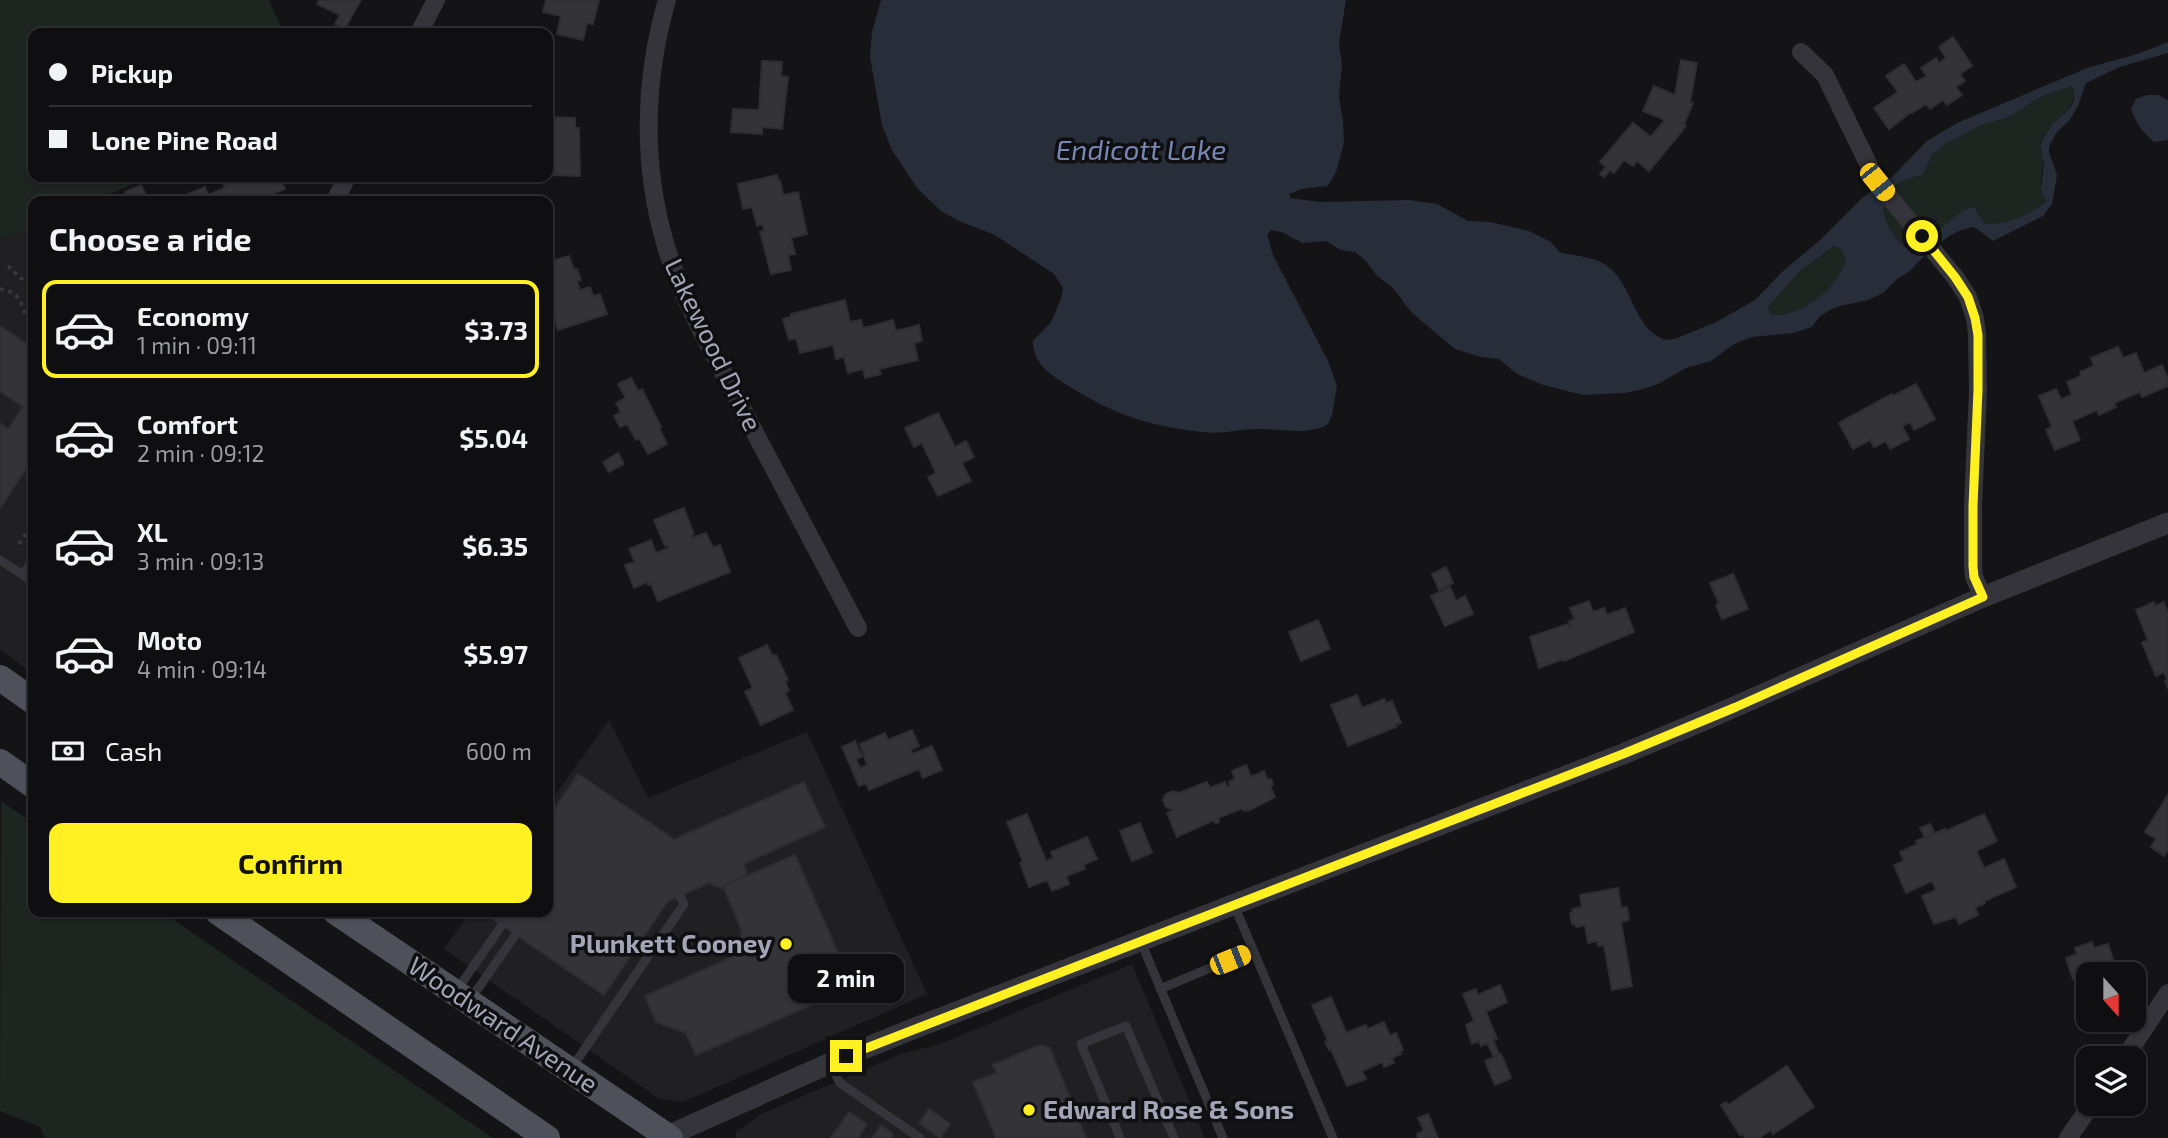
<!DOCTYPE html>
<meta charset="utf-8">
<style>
body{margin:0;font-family:"Exo 2",sans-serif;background:#181719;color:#f1f3f6;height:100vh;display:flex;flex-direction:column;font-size:26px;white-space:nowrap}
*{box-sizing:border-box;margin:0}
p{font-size:23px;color:#9b9c9f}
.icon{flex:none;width:38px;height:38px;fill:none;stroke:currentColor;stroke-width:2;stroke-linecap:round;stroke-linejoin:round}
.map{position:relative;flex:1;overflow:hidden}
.side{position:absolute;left:28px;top:196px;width:525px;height:721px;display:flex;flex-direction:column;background:#0f0e10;border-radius:14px;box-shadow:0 2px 5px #0004,0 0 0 2px #2f2e30}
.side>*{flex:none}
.hud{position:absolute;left:28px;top:28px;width:525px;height:154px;border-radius:14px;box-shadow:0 2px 5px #0004,0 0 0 2px #2f2e30;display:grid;align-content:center;height:154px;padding:0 21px;background:#0f0e10}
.needle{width:46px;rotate:159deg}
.fabs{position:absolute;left:2076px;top:962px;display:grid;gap:14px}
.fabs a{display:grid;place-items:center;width:70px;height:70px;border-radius:14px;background:#0f0e10;box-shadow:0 2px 5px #0004,0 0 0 2px #2f2e30;font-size:35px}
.end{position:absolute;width:32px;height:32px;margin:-16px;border:9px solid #fff121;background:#111;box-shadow:0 0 0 4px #111}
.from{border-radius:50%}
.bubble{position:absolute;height:49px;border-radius:14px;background:#0f0e10;box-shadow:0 2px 5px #0004,0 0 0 2px #2f2e30;font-size:23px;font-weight:700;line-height:49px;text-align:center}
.car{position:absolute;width:21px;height:42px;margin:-21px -10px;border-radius:9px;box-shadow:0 0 5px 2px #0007;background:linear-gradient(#f5c518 24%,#345 0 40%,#f5c518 0 76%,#345 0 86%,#f5c518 0)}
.hud b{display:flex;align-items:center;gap:24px;height:66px;font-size:26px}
.hud b+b{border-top:2px solid #2f2e30}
.hud i{width:18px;height:18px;background:#f1f3f6}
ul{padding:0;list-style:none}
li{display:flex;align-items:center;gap:21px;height:98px;margin:0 14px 10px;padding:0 7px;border:4px solid transparent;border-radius:14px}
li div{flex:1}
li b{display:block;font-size:26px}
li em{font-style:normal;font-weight:700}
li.selected{border-color:#fff121}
li>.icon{width:63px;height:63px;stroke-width:1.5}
h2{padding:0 21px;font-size:32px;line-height:84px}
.pay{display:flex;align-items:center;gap:18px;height:77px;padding:0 21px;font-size:26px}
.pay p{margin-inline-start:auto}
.button{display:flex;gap:14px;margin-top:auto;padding:14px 21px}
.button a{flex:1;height:80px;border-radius:14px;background:#fff121;color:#111;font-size:28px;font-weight:700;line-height:80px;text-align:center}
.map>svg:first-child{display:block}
</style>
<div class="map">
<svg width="2168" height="1138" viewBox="0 0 2168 1138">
<rect width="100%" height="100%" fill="#141315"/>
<!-- built -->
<g fill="#201f22">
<path d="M33,226V669L30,672L0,649V240Z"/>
<path d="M609,720L648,798L807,732L927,994L683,1102L658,1098L444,949L471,912H548V805Z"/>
<path d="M1132,964L1205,1138H736L735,1133L761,1114L901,1054L940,1044Z"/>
</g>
<!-- green -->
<g fill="#1d2520">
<path d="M0,0H269L284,33H33V177H151L92,201H33V226L0,240Z"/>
<path d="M2072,86C2080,111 2053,118 2042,139C2038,148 2042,151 2043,160C2045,167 2040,174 2041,182C2041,189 2045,196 2046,202C2032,213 2003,227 1985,223L1976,209L1933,235L1920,246L1905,247C1893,237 1886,224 1883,209C1890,185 1900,180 1923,175L1932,155L1944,145L1981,125L2007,118L2042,96Z"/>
<path d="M1834,246L1841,249L1846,261C1835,291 1803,317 1770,315L1768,307L1800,271Z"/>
<path d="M1,801L33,823V912H162L493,1138H45L40,1127L0,1111Z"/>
</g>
<!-- water -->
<g fill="#282d3a" fill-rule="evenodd">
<path d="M881,0H1346L1339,43L1342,65L1339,97L1343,121L1344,143L1336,172L1328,186L1301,189L1290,194V198L1320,202L1409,200L1437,204L1468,221L1490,222L1529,231L1551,242L1559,252C1574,256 1592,256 1606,265C1633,283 1633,329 1665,340L1675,339L1716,322L1755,300L1782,272L1820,240L1861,199L1893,176L1927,141L1957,123L2087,68L2137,54L2168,42V53L2120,67L2086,83L2078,106L2069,121L2056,133L2049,147V152L2057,175L2052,204L2043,216L1993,241L1976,228L1972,227L1959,231L1949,236L1928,252L1910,271L1897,279L1883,293L1868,300L1840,306L1832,309L1820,316L1812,327L1793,333L1752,337L1734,344L1711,361L1686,368L1658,384L1643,389L1625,393L1583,395L1543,385L1517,374L1499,359L1481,357L1455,349L1412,313L1393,288L1377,276L1365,260L1355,252L1341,250L1326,241L1302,243L1282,232L1271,230L1267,234L1273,255L1328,361L1337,386L1332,415L1328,424C1307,436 1284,429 1260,429C1240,428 1222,435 1202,432C1149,426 1112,414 1067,385C1049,374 1033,363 1033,341L1051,322L1061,299L1063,288L1054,274L995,235L957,220L941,211L917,188L892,150L882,125L870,57L872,32ZM2072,86C2079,108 2065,111 2052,125C2047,131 2043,138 2040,145L2044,163L2041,190L2046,200V202C2032,213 2003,227 1985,223L1974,207C1946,213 1934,249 1905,247C1893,237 1886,224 1883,209C1890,185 1900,180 1923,175L1932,155L1944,145L1981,125L2007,118L2042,96ZM1834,246L1841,249L1846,261C1835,290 1803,317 1770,315L1768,307L1800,271Z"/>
<path d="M2147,95H2158L2168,100V140L2154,142C2142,132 2136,123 2131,109L2136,99Z"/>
</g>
<!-- building -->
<g fill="#343337" stroke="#2e2d31" stroke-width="2">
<path d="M319,0H361L345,28L335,24L340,15L317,4Z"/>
<path d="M546,0H599L593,24L587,23L583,40L557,34L561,16L543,12Z"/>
<path d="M1953,37L1972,66L1960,74L1965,81L1956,87L1962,95L1947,105L1943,100L1930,109L1926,104L1912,113L1911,112L1889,129L1874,108L1898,92L1886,76L1904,64L1916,82L1927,76L1921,68L1936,58L1939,63L1946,58L1939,47Z"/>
<path d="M1681,60L1697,63L1690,102L1693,103L1684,124L1686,126L1649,171L1637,161L1633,166L1624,160L1614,173L1610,170L1604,177L1600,174L1606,167L1600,162L1633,123L1651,137L1665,120L1643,111L1654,86L1675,95Z"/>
<path d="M762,61L782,62L781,76L788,77L782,129L762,127V134L731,132L733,109L759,110Z"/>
<path d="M550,117L575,118V128H579L580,176L548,175V129H549Z"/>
<path d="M777,175L778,181L780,180L783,195L798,192L807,234L791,238L795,254L788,255L791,270L771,274L760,232L764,231L763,224L757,226L752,207L743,209L738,184Z"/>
<path d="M220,177H280L285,189L254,201H172L205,187L208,195L225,188Z"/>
<path d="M141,185L148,200L128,201L125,192Z"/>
<path d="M569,256L574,270L577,269L581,280L577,281L580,290L590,287L593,296L600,294L607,314L558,330L548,299V262Z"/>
<path d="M845,300L850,322L861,320L863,328L893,320L896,331L919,325L922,341L914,343L918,360L879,369L881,374L865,378L863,369L848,373L844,357L836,359L833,345L800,353L796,338L789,340L783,319L791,317V314Z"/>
<path d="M0,326L33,348V458L0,508V423L8,429L23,407L0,391Z"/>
<path d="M2118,347L2123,358L2136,353L2144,373L2162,365L2168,379V386L2142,397L2140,392L2114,403L2116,407L2099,415L2097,410L2072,421L2080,440L2055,450L2046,430L2052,427L2039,396L2056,389L2061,399L2072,395L2067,382L2081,376L2080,372L2094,366L2091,358Z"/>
<path d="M631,378L638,391L642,389L661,427L659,428L667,444L648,454L639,438L636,440L627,424L620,427L614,416L621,412L616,403L626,398L618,384Z"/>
<path d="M1916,384L1935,419L1914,430L1910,422L1902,426L1909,439L1890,449L1886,441L1874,447L1870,440L1853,449L1839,423L1892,394L1893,396Z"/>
<path d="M938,413L955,447L966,441L974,457L962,463L971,481L938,496L928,477L936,473L922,443L914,447L905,428Z"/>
<path d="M618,453L624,464L609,472L603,462Z"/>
<path d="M684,508L694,534L691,535L692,538L706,533L713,548L720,545L730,572L658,601L651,584L648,585L647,582L634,588L625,565L635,562L629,549L651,540L656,553L669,548L668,545L665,546L654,520Z"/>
<path d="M1446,567L1453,583L1439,590L1432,574Z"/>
<path d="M1733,574L1748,609L1722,619L1716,605L1719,603L1710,583Z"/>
<path d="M1450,587L1456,601L1465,596L1473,614L1445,626L1431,596Z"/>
<path d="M1589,601L1593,612L1604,608L1607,615L1625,608L1634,632L1564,661L1563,659L1539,668L1530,637L1568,624L1570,629L1572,628L1569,621L1575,619L1570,608Z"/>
<path d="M2154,602L2155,606L2164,602L2168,613V689L2165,681L2167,679L2164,672L2156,676L2142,643L2148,640L2136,610Z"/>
<path d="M1318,620L1330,649L1301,661L1289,632Z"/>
<path d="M767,645L773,656L776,655L788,680L785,681L789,691L785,693L793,710L761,725L745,692L753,688L739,658Z"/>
<path d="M1357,695L1362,708L1384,699L1386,703L1392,701L1401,723L1395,725L1396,727L1348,746L1331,705Z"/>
<path d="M912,730L919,746L911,750L912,754L932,746L942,770L923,778L919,769L869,790L866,783L859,786L842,747L855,741L862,757L856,759L860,768L867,765L860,744L885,733L888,740Z"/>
<path d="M1246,765L1251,777L1264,771L1268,780L1271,779L1273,785L1270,786L1275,797L1248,811L1247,809L1244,811L1243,808L1218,818L1219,822L1216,824L1214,820L1177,837L1167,813L1173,810L1166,807L1163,800L1166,794L1173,791L1179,793L1207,782L1210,788L1225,782L1227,787L1230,786L1229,782L1235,779L1232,771Z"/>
<path d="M578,774L675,840L679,837L804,782L825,827L743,864L748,875L723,886L724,889L709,883L668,901L604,995L484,913L548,912V819Z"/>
<path d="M2168,795V850L2164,856L2151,847L2156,839L2145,832Z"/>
<path d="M1027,814L1046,861L1053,858L1051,852L1087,837L1097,859L1083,865L1085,869L1066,876L1069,884L1052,891L1047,880L1029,887L1020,863L1023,862L1007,822Z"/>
<path d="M1984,814L1997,841L1976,851L1984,868L2004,859L2016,887L1984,901L1985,903L1975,908L1978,915L1959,924L1956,917L1934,924L1922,896L1936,890L1932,881L1906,893L1894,865L1904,861L1900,852L1918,844L1916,841L1945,829L1946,831Z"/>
<path d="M1140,823L1152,853L1132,861L1120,831Z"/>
<path d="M1930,824L1935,833L1925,838L1920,828Z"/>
<path d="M795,855L853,987L696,1055L686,1033L656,1022L645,996L732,957L742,931L723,886Z"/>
<path d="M1618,888L1621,908L1627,907L1629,920L1621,922L1632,986L1612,990L1604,945L1598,946L1597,941L1588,943L1585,925L1576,927L1575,924H1572L1570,913H1573L1572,909L1582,907L1580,895Z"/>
<path d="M2092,942L2094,948L2108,944L2118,975H2101L2099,970L2090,973L2088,978L2078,982L2077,977L2073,979L2066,958L2077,954L2075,948Z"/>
<path d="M1500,985L1507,1002L1486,1012L1497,1039L1493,1040L1499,1054L1494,1057L1487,1043L1481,1046L1479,1041L1472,1044L1466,1025L1474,1021L1463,994L1476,989L1478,995Z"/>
<path d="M1331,997L1346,1033L1366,1025L1367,1029L1384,1022L1390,1036L1396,1033L1403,1050L1400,1052L1401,1054L1392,1058L1394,1063L1384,1067L1382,1062L1362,1071L1366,1079L1347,1086L1331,1049L1329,1050L1325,1042L1328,1041L1312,1005Z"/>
<path d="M1040,1045L1050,1048L1086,1138H996L973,1082L997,1073L992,1065Z"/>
<path d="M1501,1054L1511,1078L1495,1085L1485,1061Z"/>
<path d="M1787,1066L1814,1107L1773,1134L1771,1130L1759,1138H1745L1743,1134L1740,1135L1721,1105L1726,1102L1728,1105Z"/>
<path d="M929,1109L950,1124L940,1138L919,1123Z"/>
<path d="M849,1112L867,1124L858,1138H831Z"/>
<path d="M1428,1114L1438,1138H1418L1417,1134L1424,1131L1418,1118Z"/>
<path d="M881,1125L893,1134L891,1138H872Z"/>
</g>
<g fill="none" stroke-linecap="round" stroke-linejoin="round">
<!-- path -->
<g stroke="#3a3a41" stroke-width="3.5" stroke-dasharray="3.5 5" stroke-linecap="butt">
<path d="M8,266L33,289"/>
<path d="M0,289C27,293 18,311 33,325"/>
<path d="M19,544L33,523"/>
</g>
<!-- service -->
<g stroke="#35343a" stroke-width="9">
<path d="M0,560L23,575"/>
<path d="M33,560L23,575L33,582"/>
<path d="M1234,905L1333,1138"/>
<path d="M1141,942L1223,1138"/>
<path d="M1160,989L1253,950"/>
<path d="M457,990L502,925"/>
<path d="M470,1000L516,934"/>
<path d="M830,1063L840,1083L920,1138"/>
<path d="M571,1069L684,904L680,896"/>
<path d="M1120,1138L1081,1044L1126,1026L1174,1138"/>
</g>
<!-- minor -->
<g stroke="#35343a" stroke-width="18">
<path d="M667,0C644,79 642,164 665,243C674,275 689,306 704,336L858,628"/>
<path d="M419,33L436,0"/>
<path d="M1801,52L1825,75L1877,182L1955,277L1968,297L1975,318L1977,335L1978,390L1973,506V566L1974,577L1983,597"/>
<path d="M335,201L347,177"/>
<path d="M2124,1059L2168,993"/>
<path d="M2068,1138L2092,1104"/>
</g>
<!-- tertiary -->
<path stroke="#35343a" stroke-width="21" d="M667,1136L846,1056L915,1028L1623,754L1716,715L1983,597L2168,523"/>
<!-- primary -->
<g stroke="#50505a" stroke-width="26">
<path d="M0,678L33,701"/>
<path d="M0,762L33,785"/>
<path d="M218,912L547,1138"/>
<path d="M336,912L670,1138"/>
</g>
</g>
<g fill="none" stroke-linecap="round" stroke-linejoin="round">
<!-- route -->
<path stroke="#fff121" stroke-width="9" d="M846,1056L1623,754L1736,707L1983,597L1974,577L1973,566V506L1978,390V335L1975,318L1968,297L1955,277L1922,236"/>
</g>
<!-- markers -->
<g fill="#fff121" stroke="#0f0e10" stroke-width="2.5">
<circle cx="786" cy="944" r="7"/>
<circle cx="1029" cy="1110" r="7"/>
</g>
<g text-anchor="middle" stroke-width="7" stroke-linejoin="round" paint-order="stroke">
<!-- street labels -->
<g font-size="26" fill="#a4a4b7" stroke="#0f0e10">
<text transform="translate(713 345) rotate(64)" y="9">Lakewood Drive</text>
<text transform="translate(503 1025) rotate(34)" y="9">Woodward Avenue</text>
</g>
<!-- poi labels -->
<g font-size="26" font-weight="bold" fill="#a4a4b7" stroke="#0f0e10" text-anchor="end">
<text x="772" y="953">Plunkett Cooney</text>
<text x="1043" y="1119" text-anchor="start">Edward Rose &amp; Sons</text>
</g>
<!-- water labels -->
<g font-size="28" font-style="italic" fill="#7787b5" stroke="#0f0e10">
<text x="1141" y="160">Endicott Lake</text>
</g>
</g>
</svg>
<div class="fabs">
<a><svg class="needle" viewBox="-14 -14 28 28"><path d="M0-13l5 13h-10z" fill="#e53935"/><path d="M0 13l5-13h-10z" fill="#9b9c9f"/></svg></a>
<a><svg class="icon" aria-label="layers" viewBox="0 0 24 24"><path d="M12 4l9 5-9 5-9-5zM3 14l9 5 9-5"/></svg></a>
</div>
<i class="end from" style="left:1922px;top:236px"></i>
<i class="end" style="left:846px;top:1056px"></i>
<div class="bubble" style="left:788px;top:954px;width:116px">2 min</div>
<i class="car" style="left:1877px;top:182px;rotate:141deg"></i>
<i class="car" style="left:1230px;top:960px;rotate:68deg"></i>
<div class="hud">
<b><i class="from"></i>Pickup</b>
<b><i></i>Lone Pine Road</b>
</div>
<section class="side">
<h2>Choose a ride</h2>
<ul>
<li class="selected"><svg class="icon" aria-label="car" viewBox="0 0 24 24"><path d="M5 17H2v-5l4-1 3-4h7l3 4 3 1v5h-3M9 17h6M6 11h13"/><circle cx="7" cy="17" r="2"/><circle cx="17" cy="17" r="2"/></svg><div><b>Economy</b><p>1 min · 09:11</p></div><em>$3.73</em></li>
<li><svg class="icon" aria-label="car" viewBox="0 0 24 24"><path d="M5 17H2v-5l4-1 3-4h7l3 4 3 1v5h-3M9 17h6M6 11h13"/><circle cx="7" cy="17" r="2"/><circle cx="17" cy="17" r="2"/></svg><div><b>Comfort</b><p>2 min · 09:12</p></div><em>$5.04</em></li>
<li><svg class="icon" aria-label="car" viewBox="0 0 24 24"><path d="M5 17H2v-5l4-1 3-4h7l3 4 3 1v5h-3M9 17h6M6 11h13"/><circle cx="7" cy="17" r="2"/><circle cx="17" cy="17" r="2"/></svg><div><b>XL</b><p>3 min · 09:13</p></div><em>$6.35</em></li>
<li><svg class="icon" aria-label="car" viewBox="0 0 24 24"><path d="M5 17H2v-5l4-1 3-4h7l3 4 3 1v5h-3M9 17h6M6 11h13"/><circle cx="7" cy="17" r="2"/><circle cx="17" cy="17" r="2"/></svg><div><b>Moto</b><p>4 min · 09:14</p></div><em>$5.97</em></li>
</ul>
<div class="pay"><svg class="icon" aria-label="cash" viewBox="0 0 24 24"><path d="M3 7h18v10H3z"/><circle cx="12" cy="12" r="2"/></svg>Cash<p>600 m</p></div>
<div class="button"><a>Confirm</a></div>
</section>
</div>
